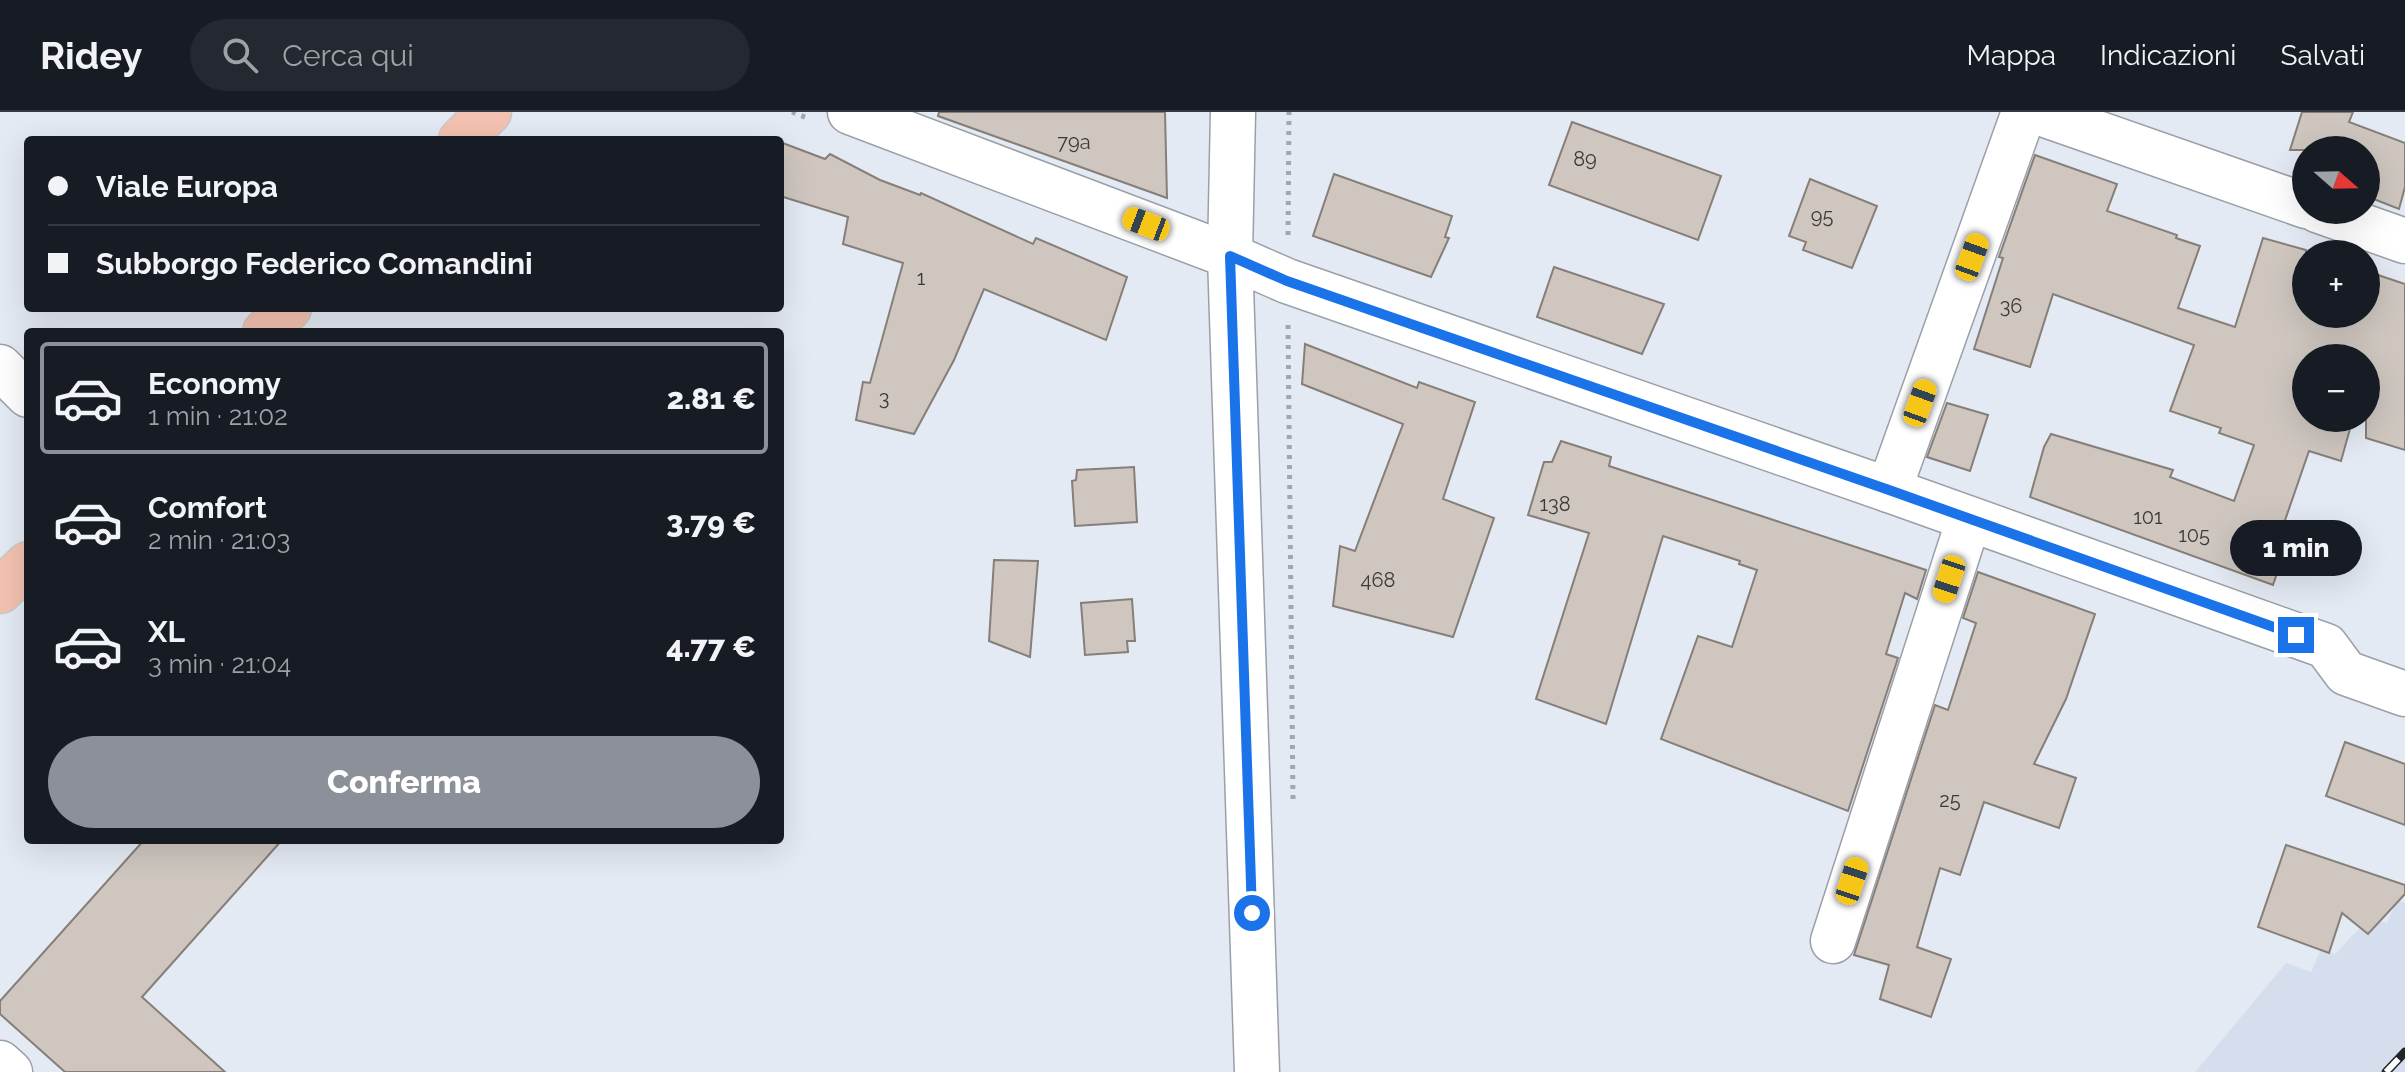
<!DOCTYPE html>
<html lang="it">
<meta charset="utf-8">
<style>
body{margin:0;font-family:Raleway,sans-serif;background:#242831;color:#f1f3f6;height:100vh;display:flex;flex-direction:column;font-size:30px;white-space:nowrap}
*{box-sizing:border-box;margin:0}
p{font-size:26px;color:#9ea1a6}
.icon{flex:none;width:44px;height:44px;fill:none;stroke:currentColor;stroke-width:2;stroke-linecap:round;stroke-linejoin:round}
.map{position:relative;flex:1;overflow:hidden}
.details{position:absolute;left:24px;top:216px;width:760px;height:516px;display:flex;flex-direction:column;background:#171b24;border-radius:8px;box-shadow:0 8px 32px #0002}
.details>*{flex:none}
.top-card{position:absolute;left:24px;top:24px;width:760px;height:176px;border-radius:8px;box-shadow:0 8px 32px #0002;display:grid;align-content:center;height:176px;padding:0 24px;background:#171b24}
.needle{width:52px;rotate:110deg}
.buttons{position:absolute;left:2292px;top:24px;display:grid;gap:16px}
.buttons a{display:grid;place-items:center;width:88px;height:88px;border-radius:50%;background:#171b24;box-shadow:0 8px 32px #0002;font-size:40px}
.end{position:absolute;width:36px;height:36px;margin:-18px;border:10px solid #1a73e8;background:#fff;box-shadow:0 0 0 4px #fff}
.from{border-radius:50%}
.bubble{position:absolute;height:56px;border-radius:28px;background:#171b24;box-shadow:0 8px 32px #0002;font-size:26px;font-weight:800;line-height:56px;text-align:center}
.car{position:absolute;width:24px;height:48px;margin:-24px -12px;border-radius:10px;box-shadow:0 0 6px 2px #0007;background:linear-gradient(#f5c518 24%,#345 0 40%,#f5c518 0 76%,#345 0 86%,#f5c518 0)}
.top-card b{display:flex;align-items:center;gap:28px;height:76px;font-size:30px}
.top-card b+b{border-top:2px solid #363941}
.top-card i{width:20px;height:20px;background:#f1f3f6}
ul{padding:14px 0 0;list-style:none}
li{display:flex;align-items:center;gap:24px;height:112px;margin:0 16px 12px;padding:0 8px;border:4px solid transparent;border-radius:8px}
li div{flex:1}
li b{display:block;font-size:30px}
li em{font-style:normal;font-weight:800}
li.on{border-color:#8c9099}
li>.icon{width:72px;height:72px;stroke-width:1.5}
.primary-button{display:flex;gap:16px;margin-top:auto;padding:16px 24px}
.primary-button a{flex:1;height:92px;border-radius:48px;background:#8c9099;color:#fff;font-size:32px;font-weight:800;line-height:92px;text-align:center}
header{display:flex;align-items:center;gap:48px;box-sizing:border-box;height:112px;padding:0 40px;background:#171b24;border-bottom:2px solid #363941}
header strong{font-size:38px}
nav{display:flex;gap:44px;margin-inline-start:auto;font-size:28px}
.search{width:560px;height:72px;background:#242831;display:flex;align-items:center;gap:20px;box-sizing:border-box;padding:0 28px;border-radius:44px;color:#9ea1a6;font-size:30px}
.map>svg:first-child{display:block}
</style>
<header>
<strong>Ridey</strong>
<div class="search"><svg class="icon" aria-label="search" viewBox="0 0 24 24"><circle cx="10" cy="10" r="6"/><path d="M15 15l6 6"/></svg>Cerca qui</div>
<nav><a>Mappa</a><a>Indicazioni</a><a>Salvati</a></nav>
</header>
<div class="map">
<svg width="2405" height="960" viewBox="0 0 2405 960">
<rect width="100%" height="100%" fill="#e4eaf3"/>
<!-- built -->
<path fill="#d5deed" d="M2397,788L2405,791V960H2195L2286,851L2311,860L2321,837L2335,842L2369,806L2387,811Z"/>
<!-- building -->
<g fill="#cec6bf" stroke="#867e78" stroke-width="2">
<path d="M939,0H1165L1167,86L938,4Z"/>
<path d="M2302,0H2353L2349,10L2405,31V75L2399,97L2366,84V38H2290Z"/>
<path d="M1572,10L1721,64L1698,128L1549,73Z"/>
<path d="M780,30L825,47L830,42L880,68L920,83L921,81L1033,132L1036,126L1127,165L1106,228L984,177L954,248L914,322L856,308L863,270L870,271L903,151L843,132L848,105L780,84Z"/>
<path d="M2035,43L2117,72L2107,99L2177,123L2176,126L2200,134L2178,196L2235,215L2263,126L2306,138V202H2366V159L2405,172V338L2366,326V246H2306V306H2353L2341,349L2309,339L2282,417L2291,420L2273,473L2030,385L2044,335L2051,322L2173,358L2170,365L2234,389L2254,333L2219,321L2221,316L2170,299L2194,233L2053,182L2030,255L1974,237L2003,146L1999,145Z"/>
<path d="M1334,62L1452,104L1445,125L1449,126L1431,165L1313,124Z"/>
<path d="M1810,67L1877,94L1852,156L1803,138L1806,130L1789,124Z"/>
<path d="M1554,155L1664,192L1642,242L1537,205Z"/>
<path d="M1305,232L1417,276L1419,270L1475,290L1443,387L1494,406L1453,525L1333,494L1340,434L1355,439L1403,312L1302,272Z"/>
<path d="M1947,291L1988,303L1970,359L1927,345Z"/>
<path d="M1561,329L1611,345L1609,354L1926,458L1917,487L1905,481L1886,542L1898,546L1848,699L1661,627L1698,524L1732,535L1757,458L1739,452L1740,449L1663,424L1606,612L1536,587L1589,421L1528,403L1544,350H1552Z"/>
<path d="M1134,355L1137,410L1075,414L1072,369L1076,368L1077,358Z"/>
<path d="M994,448L1038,449L1030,545L989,529Z"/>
<path d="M1978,460L2095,502L2066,587L2034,652L2076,666L2059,716L1984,690L1960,763L1940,756L1917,835L1951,847L1931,905L1880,887L1889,853L1854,843L1935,593L1948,598L1976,511L1963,506Z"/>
<path d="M1132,487L1135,529H1127L1128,540L1085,543L1081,491Z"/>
<path d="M2345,630L2405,652V713L2326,684Z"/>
<path d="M144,728H282L142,885L225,960H65L0,902V889Z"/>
<path d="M2286,733L2405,773V782L2368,822L2342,801L2329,841L2258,815Z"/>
</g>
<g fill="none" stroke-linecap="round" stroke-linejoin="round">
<defs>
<g id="minor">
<path d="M850,0L1230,144L1287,169L1889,378L2326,534L2346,561L2405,582"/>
<path d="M1233,0L1230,144L1257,960"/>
<path d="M2037,0L2306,94"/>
<path d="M2317,98L2405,129"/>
<path d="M0,255L28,283"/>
<path d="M1889,378L2024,0"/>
<path d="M1833,829L1969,407"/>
<path d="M0,951L10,960"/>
</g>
<g id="major">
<path d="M461,28L489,0"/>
<path d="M265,220L289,196"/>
<path d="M0,479L28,452"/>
</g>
</defs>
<!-- minor casing -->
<use href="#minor" stroke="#9ba0a8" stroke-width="47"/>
<!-- major casing -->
<use href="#major" stroke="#c9c9ca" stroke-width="47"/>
<!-- path -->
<g stroke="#a2a6ae" stroke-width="5" stroke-dasharray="4 6" stroke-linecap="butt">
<path d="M792,0L810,7"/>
<path d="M1288,123L1289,0"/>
<path d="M1288,213L1293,687"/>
</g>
<!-- minor -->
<use href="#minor" stroke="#fff" stroke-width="44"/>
<!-- major -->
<use href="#major" stroke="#f4c2b0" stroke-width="44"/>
<defs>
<path id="rail" d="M2386,960L2405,940"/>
</defs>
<!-- rail casing -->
<use href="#rail" stroke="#222427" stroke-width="9"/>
<!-- rail -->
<use href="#rail" stroke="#fff" stroke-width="6" stroke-dasharray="18" stroke-linecap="butt"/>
</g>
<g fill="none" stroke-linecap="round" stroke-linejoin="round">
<!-- route -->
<path stroke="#1a73e8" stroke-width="10" d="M1252,801L1230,144L1287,169L1889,378L2296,523"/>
</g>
<g text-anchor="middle" stroke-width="6" stroke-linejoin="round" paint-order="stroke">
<!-- number labels -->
<g font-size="20" fill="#3b3a3a">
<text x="1074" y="37">79a</text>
<text x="1585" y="54">89</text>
<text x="1822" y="111">95</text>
<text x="921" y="173">1</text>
<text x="2011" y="201">36</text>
<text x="884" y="293">3</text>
<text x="1555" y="399">138</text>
<text x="2148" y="412">101</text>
<text x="2194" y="430">105</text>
<text x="1378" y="475">468</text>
<text x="1950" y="695">25</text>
</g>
</g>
</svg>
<div class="buttons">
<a><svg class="needle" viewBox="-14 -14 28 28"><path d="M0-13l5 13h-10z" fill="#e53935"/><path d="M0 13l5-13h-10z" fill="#9ea1a6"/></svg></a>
<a>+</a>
<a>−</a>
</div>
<i class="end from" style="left:1252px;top:801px"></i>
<i class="end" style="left:2296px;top:523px"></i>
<div class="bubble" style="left:2230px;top:408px;width:132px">1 min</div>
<i class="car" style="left:1146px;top:112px;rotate:291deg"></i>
<i class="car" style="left:1972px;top:145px;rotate:20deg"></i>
<i class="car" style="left:1920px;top:291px;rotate:20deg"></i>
<i class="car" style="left:1949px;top:467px;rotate:198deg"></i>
<i class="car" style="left:1852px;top:769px;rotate:18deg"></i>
<div class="top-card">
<b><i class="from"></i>Viale Europa</b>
<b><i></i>Subborgo Federico Comandini</b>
</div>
<section class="details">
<ul>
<li class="on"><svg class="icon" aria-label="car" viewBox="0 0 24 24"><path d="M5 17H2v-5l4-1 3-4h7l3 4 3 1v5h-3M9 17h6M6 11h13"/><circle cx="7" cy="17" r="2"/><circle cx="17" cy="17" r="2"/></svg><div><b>Economy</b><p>1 min · 21:02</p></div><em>2.81 €</em></li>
<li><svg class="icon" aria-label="car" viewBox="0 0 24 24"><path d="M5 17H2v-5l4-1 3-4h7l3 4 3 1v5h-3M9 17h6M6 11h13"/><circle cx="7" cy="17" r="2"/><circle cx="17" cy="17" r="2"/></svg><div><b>Comfort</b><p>2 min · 21:03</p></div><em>3.79 €</em></li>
<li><svg class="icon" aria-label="car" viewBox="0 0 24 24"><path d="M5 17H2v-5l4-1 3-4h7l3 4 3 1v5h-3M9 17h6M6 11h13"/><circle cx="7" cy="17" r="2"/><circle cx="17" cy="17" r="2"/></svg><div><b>XL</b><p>3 min · 21:04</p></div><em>4.77 €</em></li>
</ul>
<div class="primary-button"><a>Conferma</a></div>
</section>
</div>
